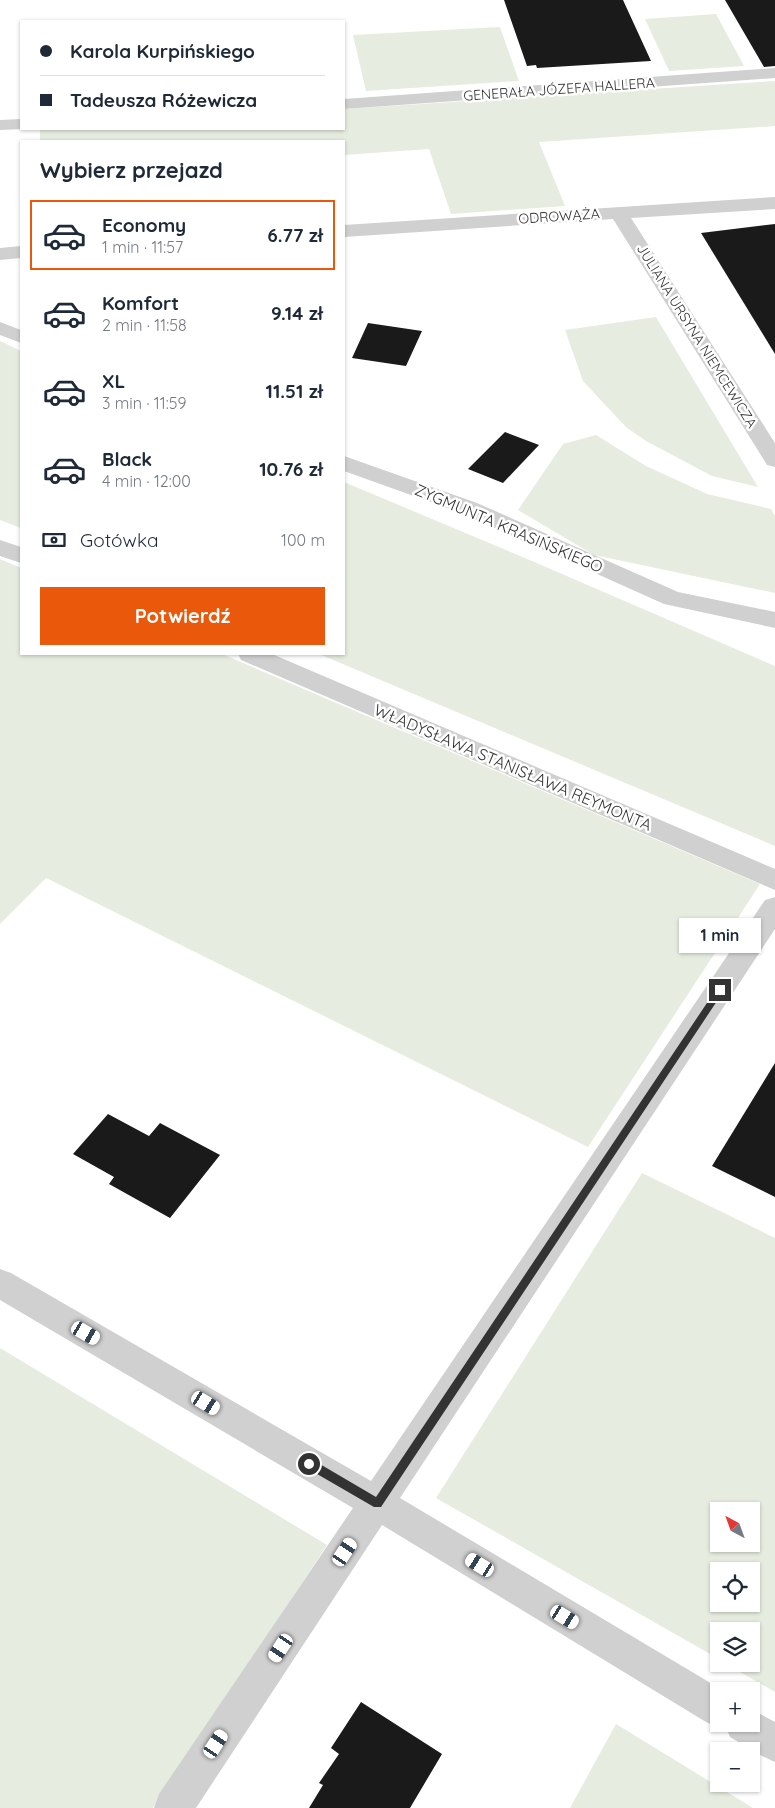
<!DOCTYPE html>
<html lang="pl">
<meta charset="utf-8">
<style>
body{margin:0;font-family:Quicksand,sans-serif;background:#f2f2f3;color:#1f2937;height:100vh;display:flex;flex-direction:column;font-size:19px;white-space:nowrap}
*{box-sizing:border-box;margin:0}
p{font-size:16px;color:#747a83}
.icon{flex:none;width:28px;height:28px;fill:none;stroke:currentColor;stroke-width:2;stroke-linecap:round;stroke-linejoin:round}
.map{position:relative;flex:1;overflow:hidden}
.side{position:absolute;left:20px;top:140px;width:325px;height:515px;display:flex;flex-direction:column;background:#fff;border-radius:0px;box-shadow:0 1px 4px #0004}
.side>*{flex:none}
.hud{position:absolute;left:20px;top:20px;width:325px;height:110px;border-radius:0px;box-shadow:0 1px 4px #0004;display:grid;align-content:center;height:110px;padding:0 20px;background:#fff}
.needle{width:32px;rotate:319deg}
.fabs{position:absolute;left:710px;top:1502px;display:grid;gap:10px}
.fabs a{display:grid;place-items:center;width:50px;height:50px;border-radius:0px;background:#fff;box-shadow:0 1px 4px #0004;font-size:25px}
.end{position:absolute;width:22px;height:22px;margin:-11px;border:6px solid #333;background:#fff;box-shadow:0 0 0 2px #fff}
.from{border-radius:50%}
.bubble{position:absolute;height:35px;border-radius:0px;background:#fff;box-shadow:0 1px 4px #0004;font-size:16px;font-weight:700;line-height:35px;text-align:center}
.car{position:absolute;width:15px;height:30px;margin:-15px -8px;border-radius:6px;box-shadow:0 0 4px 1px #0007;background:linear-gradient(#fff 24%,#345 0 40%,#fff 0 76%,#345 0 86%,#fff 0)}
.hud b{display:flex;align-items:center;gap:18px;height:48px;font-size:19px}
.hud b+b{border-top:1px solid #e0e1e3}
.hud i{width:12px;height:12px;background:#1f2937}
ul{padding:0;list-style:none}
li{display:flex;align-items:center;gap:15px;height:70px;margin:0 10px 8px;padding:0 10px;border:2px solid transparent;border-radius:0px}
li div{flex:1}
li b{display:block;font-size:19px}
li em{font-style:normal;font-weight:700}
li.active{border-color:#ea580c}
li>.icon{width:45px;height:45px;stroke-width:1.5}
h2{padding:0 20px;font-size:22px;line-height:60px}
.pay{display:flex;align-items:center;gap:12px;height:55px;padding:0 20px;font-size:19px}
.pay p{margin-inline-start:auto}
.primary-button{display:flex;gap:10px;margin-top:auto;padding:10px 20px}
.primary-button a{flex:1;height:58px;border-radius:0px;background:#ea580c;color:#fff;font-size:20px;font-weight:700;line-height:58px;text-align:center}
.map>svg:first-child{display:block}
</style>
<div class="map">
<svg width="775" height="1808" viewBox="0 0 775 1808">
<rect width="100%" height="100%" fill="#fff"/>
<!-- green -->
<g fill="#e6ecdf" fill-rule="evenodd">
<path d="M716,14L744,66L669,71L645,19Z"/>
<path d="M500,27L519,81L366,91L353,35Z"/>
<path d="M775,81V126L539,142L565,206L451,214L429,149L344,155V141H40V129H344V109Z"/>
<path d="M656,317L758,487L712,476L646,441L626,427L583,381L565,330Z"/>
<path d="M0,341L21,351V528L0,520Z"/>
<path d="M596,435L646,466L707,494L771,509L775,516V593L594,555L518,510L563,444Z"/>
<path d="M344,482L532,561L775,666V846L319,654H344Z"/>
<path d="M0,559L21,568V654H222L760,884L588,1147L46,878L0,924Z"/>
<path d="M642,1173L775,1238V1692L726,1664H751V1631H719V1659L436,1498ZM719,1511H751V1544H719ZM719,1571H751V1604H719Z"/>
<path d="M0,1348L327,1545L153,1808H0Z"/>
<path d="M616,1724L753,1808H570Z"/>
</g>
<!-- building -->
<g fill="#1a1a1a">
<path d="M504,0H623L651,61L537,68L536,65L527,66Z"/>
<path d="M725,0H775V66L764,67Z"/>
<path d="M775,224V354L701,233Z"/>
<path d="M368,323L422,331L406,366L352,358Z"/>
<path d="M505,432L539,445L503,483L468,469Z"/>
<path d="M775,1063V1197L712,1166Z"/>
<path d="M108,1114L149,1136L160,1123L220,1155L170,1218L109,1184L114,1177L73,1154Z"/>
<path d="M361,1702L442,1754L410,1808H309L323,1785L319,1783L339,1754L331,1748Z"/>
</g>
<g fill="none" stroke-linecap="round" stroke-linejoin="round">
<!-- minor -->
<g fill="#d0d0d0" fill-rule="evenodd">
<path d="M775,68V78L344,109V99Z"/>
<path d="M21,119V129H24L0,130V120Z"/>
<path d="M775,197V209L631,218L775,443V467L767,465L764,460L613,219L344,237V225Z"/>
<path d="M21,246V258L0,260V248Z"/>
<path d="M0,322L21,330V343L0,335Z"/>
<path d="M344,456L477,503L678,592L775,612V628L664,604L461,513L344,471Z"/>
<path d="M0,540L21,547V563L0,556Z"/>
<path d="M238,654H272L775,869V890L241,660Z"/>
<path d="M775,897V929L400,1498L724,1691H719V1724H751V1709L775,1722V1762L762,1756L730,1737L725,1725L719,1728L706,1722L382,1525L196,1808H154L159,1794L353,1508L0,1300V1269L11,1273L371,1481L765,900Z"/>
</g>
</g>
<!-- route -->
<path fill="#333" d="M720,987L724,990L723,992L381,1507H374L305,1467V1460H313L376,1497L717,988Z"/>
<g text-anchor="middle" stroke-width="5" stroke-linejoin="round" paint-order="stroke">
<!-- far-street labels -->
<g font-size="14" fill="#333" stroke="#fff">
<text transform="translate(559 89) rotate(-4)" y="5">GENERAŁA JÓZEFA HALLERA</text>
<text transform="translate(559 216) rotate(-4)" y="5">ODROWĄŻA</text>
<text transform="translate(697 336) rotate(58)" y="5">JULIANA URSYNA NIEMCEWICZA</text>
</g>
<!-- street labels -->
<g font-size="16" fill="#333" stroke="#fff">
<text transform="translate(509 528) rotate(23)" y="6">ZYGMUNTA KRASIŃSKIEGO</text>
<text transform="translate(513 767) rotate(23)" y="6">WŁADYSŁAWA STANISŁAWA REYMONTA</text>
</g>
</g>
</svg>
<div class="fabs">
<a><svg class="needle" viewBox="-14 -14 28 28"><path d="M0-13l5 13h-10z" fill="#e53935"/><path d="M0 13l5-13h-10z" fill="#747a83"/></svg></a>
<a><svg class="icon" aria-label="locate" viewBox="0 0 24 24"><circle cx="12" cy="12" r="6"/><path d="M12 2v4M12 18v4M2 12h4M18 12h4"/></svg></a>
<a><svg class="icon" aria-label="layers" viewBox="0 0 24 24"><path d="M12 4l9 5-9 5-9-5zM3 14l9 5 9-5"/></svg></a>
<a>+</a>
<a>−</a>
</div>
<i class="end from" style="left:309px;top:1464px"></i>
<i class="end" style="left:720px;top:990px"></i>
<div class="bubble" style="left:679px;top:918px;width:82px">1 min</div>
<i class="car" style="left:86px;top:1333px;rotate:120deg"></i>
<i class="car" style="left:206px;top:1403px;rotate:121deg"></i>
<i class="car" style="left:345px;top:1552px;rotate:34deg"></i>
<i class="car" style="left:480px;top:1565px;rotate:301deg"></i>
<i class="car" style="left:565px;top:1617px;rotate:121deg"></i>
<i class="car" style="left:281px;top:1648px;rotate:214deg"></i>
<i class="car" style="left:216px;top:1744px;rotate:33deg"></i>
<div class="hud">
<b><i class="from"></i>Karola Kurpińskiego</b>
<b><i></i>Tadeusza Różewicza</b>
</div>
<section class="side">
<h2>Wybierz przejazd</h2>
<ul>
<li class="active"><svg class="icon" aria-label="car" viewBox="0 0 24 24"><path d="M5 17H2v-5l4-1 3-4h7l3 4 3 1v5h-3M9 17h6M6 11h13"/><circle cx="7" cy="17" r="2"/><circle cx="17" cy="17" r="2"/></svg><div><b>Economy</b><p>1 min · 11:57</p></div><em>6.77 zł</em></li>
<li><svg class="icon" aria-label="car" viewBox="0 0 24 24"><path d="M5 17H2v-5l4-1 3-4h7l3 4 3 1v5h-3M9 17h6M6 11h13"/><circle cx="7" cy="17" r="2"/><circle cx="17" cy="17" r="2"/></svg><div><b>Komfort</b><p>2 min · 11:58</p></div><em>9.14 zł</em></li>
<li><svg class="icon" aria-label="car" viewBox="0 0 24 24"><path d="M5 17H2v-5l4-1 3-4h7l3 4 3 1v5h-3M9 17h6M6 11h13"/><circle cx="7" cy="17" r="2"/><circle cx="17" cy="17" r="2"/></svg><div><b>XL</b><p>3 min · 11:59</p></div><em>11.51 zł</em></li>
<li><svg class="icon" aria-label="car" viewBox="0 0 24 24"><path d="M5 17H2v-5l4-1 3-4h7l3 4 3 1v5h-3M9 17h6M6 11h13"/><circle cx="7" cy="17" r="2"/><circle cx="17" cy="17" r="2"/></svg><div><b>Black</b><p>4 min · 12:00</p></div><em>10.76 zł</em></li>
</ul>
<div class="pay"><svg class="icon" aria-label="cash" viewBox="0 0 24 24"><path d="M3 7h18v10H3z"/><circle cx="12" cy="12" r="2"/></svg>Gotówka<p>100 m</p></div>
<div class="primary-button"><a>Potwierdź</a></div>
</section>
</div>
